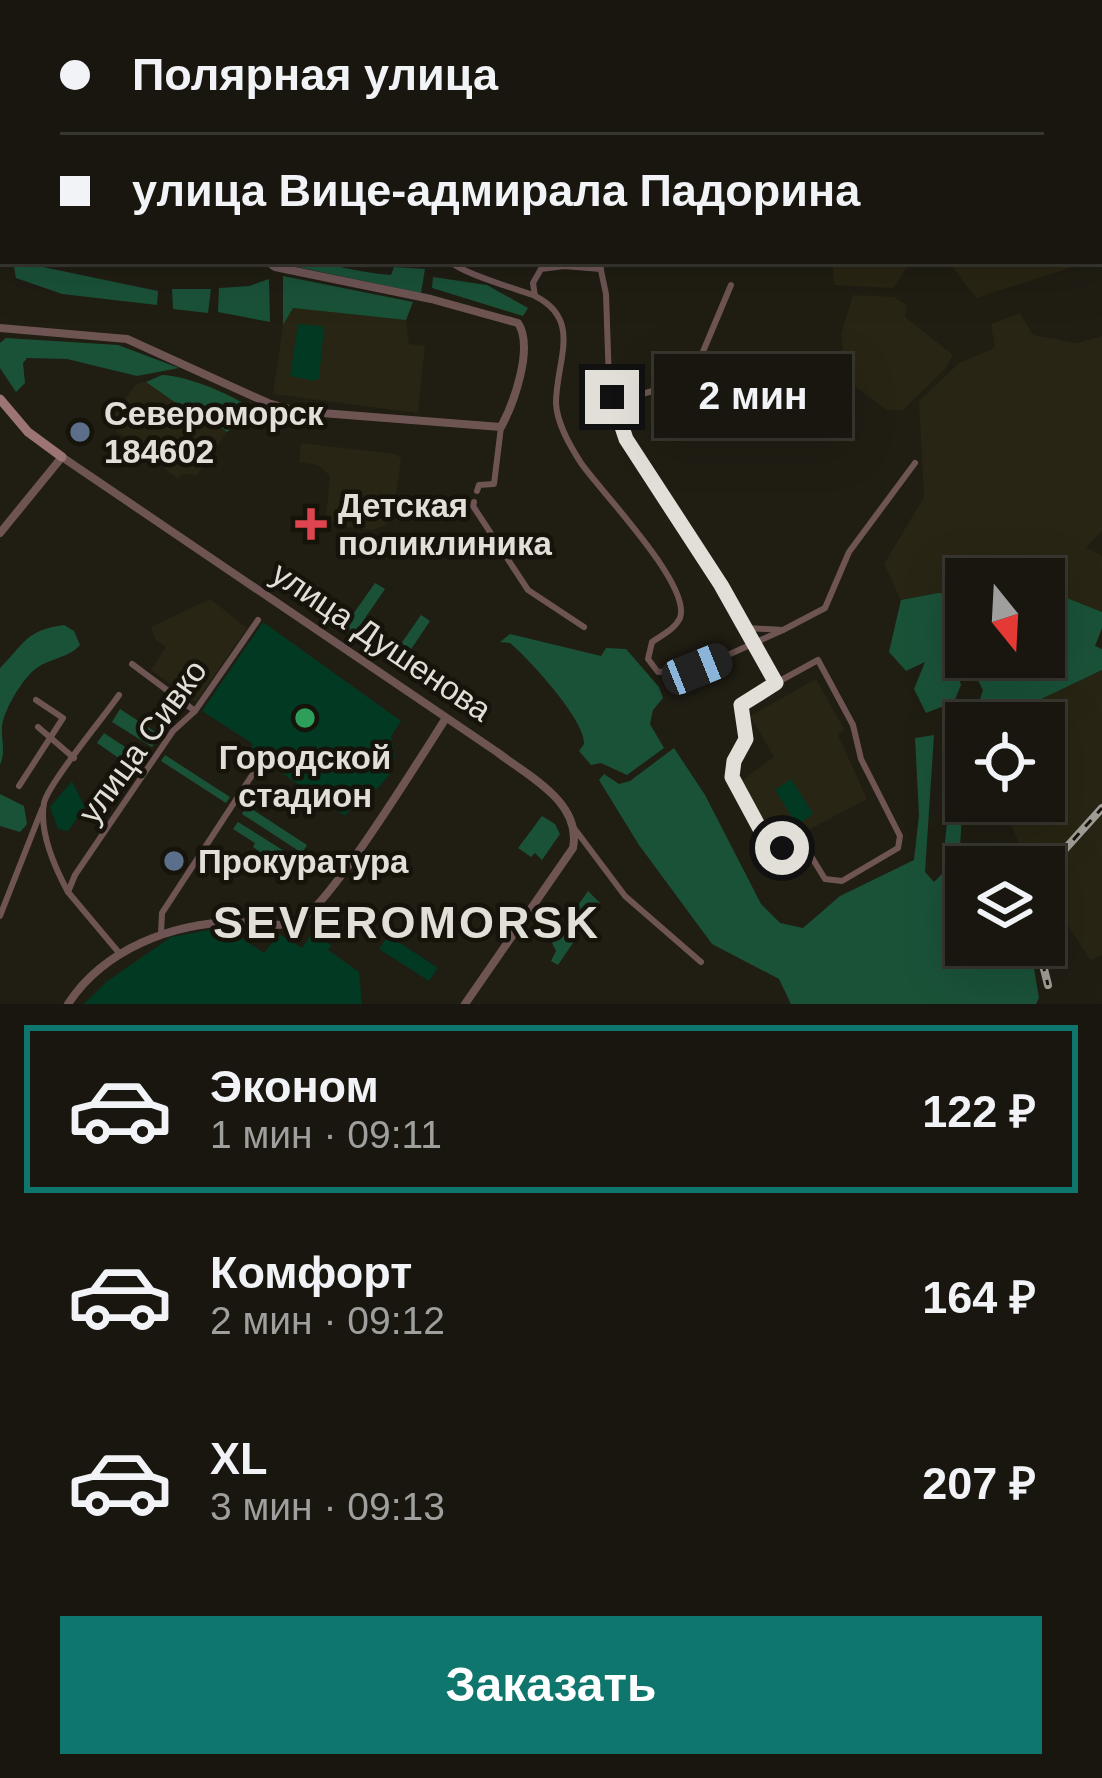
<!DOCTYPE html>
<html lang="ru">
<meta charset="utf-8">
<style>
body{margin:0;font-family:Arial,sans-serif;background:#25231c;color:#f1f3f6;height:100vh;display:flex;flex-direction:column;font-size:45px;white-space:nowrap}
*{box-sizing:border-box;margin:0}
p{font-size:39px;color:#9f9f9e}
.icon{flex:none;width:66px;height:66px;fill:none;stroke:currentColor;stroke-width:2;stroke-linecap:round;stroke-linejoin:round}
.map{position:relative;height:1004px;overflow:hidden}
.panel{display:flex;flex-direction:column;background:#18160e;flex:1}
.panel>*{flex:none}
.hud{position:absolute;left:0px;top:0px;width:1104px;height:264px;box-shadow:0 12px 48px #0002,0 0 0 3px #36352e;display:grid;align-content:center;height:264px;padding:0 60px;background:#18160e}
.needle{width:78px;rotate:162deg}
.fabs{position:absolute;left:945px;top:558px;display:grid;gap:24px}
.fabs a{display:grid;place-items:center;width:120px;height:120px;border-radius:0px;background:#18160e;box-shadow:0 12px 48px #0002,0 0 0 3px #36352e;font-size:60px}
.end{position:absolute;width:54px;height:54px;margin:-27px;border:15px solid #e1dfd8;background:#111;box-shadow:0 0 0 6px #111}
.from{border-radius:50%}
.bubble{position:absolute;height:84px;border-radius:0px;background:#18160e;box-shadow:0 12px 48px #0002,0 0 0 3px #36352e;font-size:39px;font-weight:700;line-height:84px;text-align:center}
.car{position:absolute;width:36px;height:72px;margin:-36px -18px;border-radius:15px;box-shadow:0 0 9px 3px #0007;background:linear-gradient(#222 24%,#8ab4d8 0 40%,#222 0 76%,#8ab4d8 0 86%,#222 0)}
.hud b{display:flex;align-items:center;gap:42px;height:114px;font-size:45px}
.hud b+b{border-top:3px solid #36352e}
.hud i{width:30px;height:30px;background:#f1f3f6}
ul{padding:21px 0 0;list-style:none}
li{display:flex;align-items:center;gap:36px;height:168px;margin:0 24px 18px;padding:0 36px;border:6px solid transparent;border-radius:0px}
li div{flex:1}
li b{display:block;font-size:45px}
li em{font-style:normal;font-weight:700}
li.active{border-color:#0f766e}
li>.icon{width:108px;height:108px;stroke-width:1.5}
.cta{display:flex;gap:24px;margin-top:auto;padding:24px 60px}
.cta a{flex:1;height:138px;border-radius:0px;background:#0f766e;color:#fff;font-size:48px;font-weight:700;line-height:138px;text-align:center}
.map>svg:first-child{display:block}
</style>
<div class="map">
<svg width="1102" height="1004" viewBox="0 0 1102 1004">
<rect width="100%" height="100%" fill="#201d13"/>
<!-- built -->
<g fill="#292514">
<path d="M833,261H911L893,288L834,285Z"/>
<path d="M948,261H1091L976,298Z"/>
<path d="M853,295L894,297L907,305L905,317L953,355L945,369L903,410H887L847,380L841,334Z"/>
<path d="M293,308L406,320L409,344L425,346L418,413L273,394L283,325Z"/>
<path d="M1020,313L1033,335L1077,343L1102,336V531L1086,547L1102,556V612L1044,589V579H966V596L938,593L901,600L884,564L924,497L919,401L959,363L995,348L991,324Z"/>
<path d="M146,382L193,415L197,411L227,432L197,475L182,474L178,479L112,428V418L136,384Z"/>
<path d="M301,443L396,454L401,459L394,509L387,512L385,525L372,530L338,526L326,517L330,476L318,465L299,462Z"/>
<path d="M210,599L247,628L196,702L151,670L166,647L155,639L151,627Z"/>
<path d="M1102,670V955L1090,960L1044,887V867H1031L999,801H1044V723H991Z"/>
<path d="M816,679L844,729L838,735L867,799L793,838H774L740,782L774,757L750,716Z"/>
</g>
<!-- green -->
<g fill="#013923">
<path d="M298,324L322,326L324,329L319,378L315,381L290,376Z"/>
<path d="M263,622L401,721L391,736L395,757L391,773L378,788L364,793L345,816L249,751L253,744L202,711Z"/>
<path d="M791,779L813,814L797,825L775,790Z"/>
<path d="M72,781L85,808L68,831L58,829L50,807Z"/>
<path d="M225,927L264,953L279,934L302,948L313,932L331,945L328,950L359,972L362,1004H84L106,982L171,937Z"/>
<path d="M388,935L438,968L429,981L379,949Z"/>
</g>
<!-- forest -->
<g fill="#1a5238">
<path d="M291,261C326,261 357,273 391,275L394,267L425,269L421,293L288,265Z"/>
<path d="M19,262L158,291L157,305L62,294L16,278L14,267Z"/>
<path d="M283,276L413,302L406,320L293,308L283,325Z"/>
<path d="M433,277L487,285L528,308L523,316L432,288Z"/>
<path d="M269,279L270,322L218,312L219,288L249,286Z"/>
<path d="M172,289H211L208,313L173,309Z"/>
<path d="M6,338L118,345L179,368L137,376L67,359L27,358L23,363L25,383L16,392L0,368V343Z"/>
<path d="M162,375C186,375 245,398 260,417L248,428L237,424L227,432L197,411L193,415L146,382Z"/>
<path d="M375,583L385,589L352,637L342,630Z"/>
<path d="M1044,589L1102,612V628L1095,646L1102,649V670L991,723H972L983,690L966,658L955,665L961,685L954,702L926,713L914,689L925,662L906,671L889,652L901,600L938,593L966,596V657H1044Z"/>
<path d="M421,615L430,621L397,670L387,664Z"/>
<path d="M64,625L74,631L80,645C67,660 44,658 30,674C19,685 4,711 2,726C1,741 6,751 0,765V668C25,643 26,630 64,625Z"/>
<path d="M510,634L601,656L606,648L626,649L659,687L663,698L653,710L650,724L664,748L627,775L601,763L591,765L579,751L584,744C586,721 529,659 510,643L500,642Z"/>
<path d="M120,709L160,735L152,747L112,722Z"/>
<path d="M104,733L143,759L136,770L97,743Z"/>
<path d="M934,735L925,872L934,882L942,874L951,780L964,786L958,876L966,874L963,893L966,896V945H1030L1039,998L1036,1004H791L779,979L712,944L639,845L599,780L604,774L619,784L630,781L674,748L705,795L761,904L780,923L803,928L840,896L914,860L919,815L915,738Z"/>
<path d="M165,755L230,797L226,803L161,761Z"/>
<path d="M0,794L24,806L27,824L20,832L0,826Z"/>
<path d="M247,806L307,845L302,853L242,814Z"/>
<path d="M542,816L555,824L560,834L542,860L535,853L531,857L518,848Z"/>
<path d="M238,822L300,861L292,873L253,847L255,843L233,829Z"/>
<path d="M588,891L600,903L558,965L551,961L556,951L552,943Z"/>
</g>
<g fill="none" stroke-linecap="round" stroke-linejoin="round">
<!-- minor -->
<g stroke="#6e5554" stroke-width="6">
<path d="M560,0L565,3"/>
<path d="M846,0V3"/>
<path d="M908,0L909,3"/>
<path d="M1019,0L1020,3"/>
<path d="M202,3V0"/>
<path d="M0,232H3"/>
<path d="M450,261C458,272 516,289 533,295"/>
<path d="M599,261L606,294L609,382L626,439L721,585L776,683L818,660L853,725L861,759L900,836L898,848L842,881L825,879L803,843L782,848L767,841L732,777L734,761L746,739L741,705L776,683"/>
<path d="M601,269L564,266L541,269L533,283L535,296C583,320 556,361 556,403C557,424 570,446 581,463C601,492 692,585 680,618C675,629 662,635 652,642L648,659L658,672L697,669L783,630"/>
<path d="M613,402L685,382L694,373L731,285"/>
<path d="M477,491L479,485L494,484L501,427"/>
<path d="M474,502L473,506L528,590L584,627"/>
<path d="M747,628L783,630L825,608L849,552L915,463"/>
<path d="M132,664L195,711"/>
<path d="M38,727L74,758"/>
<path d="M19,786L63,718L36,700"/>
<path d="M574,828L625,896L701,962"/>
<path d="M68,892C55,868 39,831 44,803C48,784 104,717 119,695"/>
<path d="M0,916L42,809"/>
<path d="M161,933L162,913L260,763"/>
<path d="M120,954L68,892L75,875L173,731L195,711L258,620"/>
</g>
<!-- tertiary -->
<g stroke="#6e5554" stroke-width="8">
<path d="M451,3V0"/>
<path d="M634,3L635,0"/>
<path d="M0,94L3,95"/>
<path d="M0,328L127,339L268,403L296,411L501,427C514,403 534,347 518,323L431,299L275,267L267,261"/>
<path d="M0,533L62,457L497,752C528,776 582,802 573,848L465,1004"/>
<path d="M68,1004C104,949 172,923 236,922C256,921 281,930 300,920C330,905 422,755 446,718"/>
</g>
<!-- secondary -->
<path stroke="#9c7473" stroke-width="9" d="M0,399L28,432L62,457"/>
<defs>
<g id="rail">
<path d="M1044,905L1065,849L1102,808"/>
<path d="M1038,945L1048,985"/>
</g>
</defs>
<!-- rail casing -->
<use href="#rail" stroke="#a09e96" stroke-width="8"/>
<!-- rail -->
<use href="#rail" stroke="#16140a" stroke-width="3" stroke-dasharray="9" stroke-linecap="butt"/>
</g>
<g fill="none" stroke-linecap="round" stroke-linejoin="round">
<!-- route -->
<path stroke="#e1dfd8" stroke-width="15" d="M612,397L626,439L721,585L776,683L741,705L746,739L734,761L732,777L767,842L782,848"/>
</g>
<!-- markers -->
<g fill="#5c6f8a" stroke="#16140a" stroke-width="4.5">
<circle cx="80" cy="432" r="12"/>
<circle cx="174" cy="861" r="12"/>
</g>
<path fill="#e0444e" stroke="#16140a" stroke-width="4.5" d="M305 506h12v12h12v12h-12v12h-12v-12h-12v-12h12z"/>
<circle fill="#2e9e5b" stroke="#16140a" stroke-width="4.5" cx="305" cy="718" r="12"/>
<g text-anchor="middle" stroke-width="9" stroke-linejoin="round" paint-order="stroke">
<!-- poi labels -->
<g font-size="33" font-weight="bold" fill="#e1dfd8" stroke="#16140a" text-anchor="start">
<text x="104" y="425">Североморск<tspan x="104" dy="38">184602</tspan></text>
<text x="338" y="517">Детская<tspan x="338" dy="38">поликлиника</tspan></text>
<text x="305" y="769" text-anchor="middle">Городской<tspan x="305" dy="38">стадион</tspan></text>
<text x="198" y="873">Прокуратура</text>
</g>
<!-- street labels -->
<g font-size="33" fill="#e1dfd8" stroke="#16140a">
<text transform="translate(382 641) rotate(34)" y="12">улица Душенова</text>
<text transform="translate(142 741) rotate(-54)" y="12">улица Сивко</text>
</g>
<!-- district labels -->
<g font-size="45" font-weight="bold" letter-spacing="3" fill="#e1dfd8" stroke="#16140a">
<text x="407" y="938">SEVEROMORSK</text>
</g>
</g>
</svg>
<div class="fabs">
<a><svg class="needle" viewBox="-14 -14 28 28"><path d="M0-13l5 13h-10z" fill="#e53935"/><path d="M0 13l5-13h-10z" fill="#9f9f9e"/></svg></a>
<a><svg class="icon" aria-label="locate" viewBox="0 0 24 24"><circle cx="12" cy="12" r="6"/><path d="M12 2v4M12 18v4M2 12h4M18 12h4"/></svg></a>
<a><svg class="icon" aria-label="layers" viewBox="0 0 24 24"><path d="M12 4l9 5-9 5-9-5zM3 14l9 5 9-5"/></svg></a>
</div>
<i class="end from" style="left:782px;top:848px"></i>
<i class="end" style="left:612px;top:397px"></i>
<div class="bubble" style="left:654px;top:354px;width:198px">2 мин</div>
<i class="car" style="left:697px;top:669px;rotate:68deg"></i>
<div class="hud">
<b><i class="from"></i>Полярная улица</b>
<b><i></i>улица Вице-адмирала Падорина</b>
</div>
</div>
<section class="panel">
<ul>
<li class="active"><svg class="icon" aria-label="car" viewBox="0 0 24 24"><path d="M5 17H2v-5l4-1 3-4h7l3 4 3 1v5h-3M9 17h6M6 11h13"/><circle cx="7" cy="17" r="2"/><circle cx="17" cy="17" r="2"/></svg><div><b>Эконом</b><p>1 мин · 09:11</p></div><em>122 ₽</em></li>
<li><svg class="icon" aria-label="car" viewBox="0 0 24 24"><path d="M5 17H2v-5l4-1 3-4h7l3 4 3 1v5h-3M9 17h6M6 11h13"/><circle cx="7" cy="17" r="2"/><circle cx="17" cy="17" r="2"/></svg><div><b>Комфорт</b><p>2 мин · 09:12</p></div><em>164 ₽</em></li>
<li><svg class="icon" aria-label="car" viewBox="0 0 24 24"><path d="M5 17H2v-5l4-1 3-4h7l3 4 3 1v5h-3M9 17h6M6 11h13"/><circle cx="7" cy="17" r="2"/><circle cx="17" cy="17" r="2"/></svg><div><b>XL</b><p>3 мин · 09:13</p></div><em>207 ₽</em></li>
</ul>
<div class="cta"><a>Заказать</a></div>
</section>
